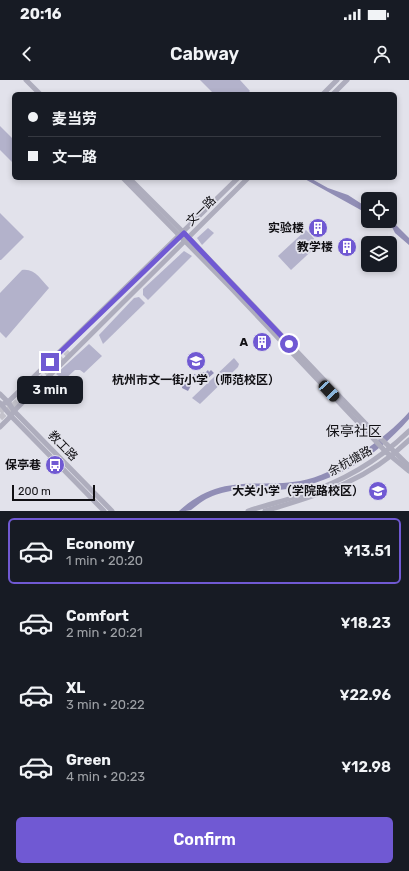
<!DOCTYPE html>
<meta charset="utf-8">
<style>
body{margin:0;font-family:Rubik,"Noto Sans SC",sans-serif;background:#242831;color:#f1f3f6;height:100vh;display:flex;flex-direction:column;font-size:15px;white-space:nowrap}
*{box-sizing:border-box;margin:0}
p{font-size:13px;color:#9ea1a6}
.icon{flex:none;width:22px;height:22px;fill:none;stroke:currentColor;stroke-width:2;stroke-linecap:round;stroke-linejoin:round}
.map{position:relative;height:431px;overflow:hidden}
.details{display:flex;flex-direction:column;background:#171b24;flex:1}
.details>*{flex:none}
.hud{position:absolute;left:12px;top:12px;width:385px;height:88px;border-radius:6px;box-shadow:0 2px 6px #0003;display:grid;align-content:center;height:88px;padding:0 16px;background:#171b24}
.controls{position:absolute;left:361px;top:112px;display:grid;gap:8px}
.controls a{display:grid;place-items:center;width:36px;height:36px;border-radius:6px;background:#171b24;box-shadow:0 2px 6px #0003;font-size:20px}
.scale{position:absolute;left:12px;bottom:10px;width:83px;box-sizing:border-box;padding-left:4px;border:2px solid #111014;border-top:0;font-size:11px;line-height:14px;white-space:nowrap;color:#111014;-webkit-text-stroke:3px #e2e2eb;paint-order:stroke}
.end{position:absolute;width:18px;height:18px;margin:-9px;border:5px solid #7059d3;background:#fff;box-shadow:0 0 0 2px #fff}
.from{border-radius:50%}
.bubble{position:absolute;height:28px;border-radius:6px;background:#171b24;box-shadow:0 2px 6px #0003;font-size:13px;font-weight:600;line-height:28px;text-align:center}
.car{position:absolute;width:12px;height:24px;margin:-12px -6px;border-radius:5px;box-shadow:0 0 3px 1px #0007;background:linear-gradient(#222 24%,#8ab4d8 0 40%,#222 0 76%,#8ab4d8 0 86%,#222 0)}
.hud b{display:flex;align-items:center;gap:14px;height:38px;font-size:15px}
.hud b+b{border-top:1px solid #363941}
.hud i{width:10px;height:10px;background:#f1f3f6}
ul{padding:7px 0 0;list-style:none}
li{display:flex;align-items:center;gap:12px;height:66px;margin:0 8px 6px;padding:0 8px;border:2px solid transparent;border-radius:6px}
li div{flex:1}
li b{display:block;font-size:15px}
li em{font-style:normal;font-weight:600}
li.active{border-color:#7059d3}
li>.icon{width:36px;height:36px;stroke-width:1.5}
.primary-button{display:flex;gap:8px;margin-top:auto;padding:8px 16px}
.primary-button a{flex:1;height:46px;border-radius:6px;background:#7059d3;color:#fff;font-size:16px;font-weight:600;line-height:46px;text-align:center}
.status{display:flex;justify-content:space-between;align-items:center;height:28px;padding:0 20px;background:#171b24;direction:ltr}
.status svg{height:11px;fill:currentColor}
header{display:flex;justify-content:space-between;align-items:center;height:52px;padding:0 16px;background:#171b24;font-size:18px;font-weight:600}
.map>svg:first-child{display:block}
</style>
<div class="status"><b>20:16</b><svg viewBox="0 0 49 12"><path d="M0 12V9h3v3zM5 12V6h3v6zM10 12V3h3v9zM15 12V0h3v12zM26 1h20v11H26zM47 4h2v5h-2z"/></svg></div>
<header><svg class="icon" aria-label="back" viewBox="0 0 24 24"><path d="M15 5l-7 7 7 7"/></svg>Cabway<svg class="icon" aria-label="person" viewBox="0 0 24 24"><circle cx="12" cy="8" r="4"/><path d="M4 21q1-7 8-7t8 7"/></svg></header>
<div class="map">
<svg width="409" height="431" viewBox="0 0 409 431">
<rect width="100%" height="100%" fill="#e2e2eb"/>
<!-- green -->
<g fill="#b3b2cb">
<path d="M200,0H240L250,11L247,14H214Z"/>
<path d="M0,46L14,60V84L0,70Z"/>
<path d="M0,133L24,157L1,180H0Z"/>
<path d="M208,148L214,153L202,165L197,158Z"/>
<path d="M306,150L319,164L291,190L278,176Z"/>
<path d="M184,171L192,176L148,220L143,215V209Z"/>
<path d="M22,190C35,188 41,200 49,208L6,258L0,252V213Z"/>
<path d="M139,217L145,223L103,264L99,255L134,218Z"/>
<path d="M89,264L102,276L84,293L80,290H75L64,300L56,294Z"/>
<path d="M234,278L239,284L238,287L200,324L192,318Z"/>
</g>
<!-- water -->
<g fill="#918eb6">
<path d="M303,98H310L328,108L348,115L368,128V134Z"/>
<path d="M390,139L409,158V165L395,153L391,145H385L378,141H390Z"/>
<path d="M208,290L209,292L211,290L214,293L207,299H199L195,303L193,302L188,311L182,308V305L185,304L187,300L194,297V294L197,295L201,292H206Z"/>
<path d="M409,332V339C375,378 330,406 278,410C260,412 243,407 226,412C217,414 208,417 200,423C197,425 194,428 191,430C188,431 183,431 179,431C189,422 202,413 215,409C242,400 272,406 300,401C336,395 385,359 409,332Z"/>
</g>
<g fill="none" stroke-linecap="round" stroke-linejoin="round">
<!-- highway-tunnel -->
<g stroke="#c3c2cb" stroke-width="6" stroke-dasharray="6 3" stroke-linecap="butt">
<path d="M0,332L12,320"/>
<path d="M0,338L70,272"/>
</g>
<!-- major -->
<g stroke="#aeadbd" stroke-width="5">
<path d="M26,0L40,14"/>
<path d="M323,14L337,0"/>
<path d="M333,14L347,0"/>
<path d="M123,98L231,208L386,372L409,391"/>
<path d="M129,98L189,158L365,343L409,386"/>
<path d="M0,314L8,322L14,331L112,431"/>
<path d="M0,323L11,336L104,431"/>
<path d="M0,325L8,322L238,98"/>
<path d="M0,347L11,336L14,331L248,98"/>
<path d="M248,431C266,425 284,421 301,415C342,402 378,381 409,351"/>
<path d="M265,431C321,414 366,402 409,360"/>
</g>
</g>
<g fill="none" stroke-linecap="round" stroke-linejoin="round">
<!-- route -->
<path stroke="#7059d3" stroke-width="5" d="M50,282L184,153L289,264"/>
</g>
<!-- icons -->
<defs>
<symbol id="building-disc" viewBox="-11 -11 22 22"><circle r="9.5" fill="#7059d3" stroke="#e2e2eb"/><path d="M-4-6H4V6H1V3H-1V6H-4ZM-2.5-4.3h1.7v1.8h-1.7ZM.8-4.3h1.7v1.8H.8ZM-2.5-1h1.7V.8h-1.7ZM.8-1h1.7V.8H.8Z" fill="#fff"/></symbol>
<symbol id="school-disc" viewBox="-11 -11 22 22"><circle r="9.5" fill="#7059d3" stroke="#e2e2eb"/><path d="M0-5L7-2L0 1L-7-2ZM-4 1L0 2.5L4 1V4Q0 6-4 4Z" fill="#fff"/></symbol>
<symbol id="bus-disc" viewBox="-11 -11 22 22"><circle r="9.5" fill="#7059d3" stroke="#e2e2eb"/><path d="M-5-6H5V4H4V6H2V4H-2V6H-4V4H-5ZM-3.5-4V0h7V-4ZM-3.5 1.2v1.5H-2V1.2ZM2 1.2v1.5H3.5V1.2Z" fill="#fff"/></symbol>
</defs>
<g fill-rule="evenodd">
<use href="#building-disc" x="307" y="137" width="22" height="22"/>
<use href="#building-disc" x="336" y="156" width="22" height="22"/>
<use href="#building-disc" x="251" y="251" width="22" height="22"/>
<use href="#school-disc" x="185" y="270" width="22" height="22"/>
<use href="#bus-disc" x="44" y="374" width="22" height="22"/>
<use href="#school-disc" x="367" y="400" width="22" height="22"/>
</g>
<g text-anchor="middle" stroke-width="3.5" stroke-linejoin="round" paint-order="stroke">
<!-- street labels -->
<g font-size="12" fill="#111014" stroke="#e2e2eb">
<text transform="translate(201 131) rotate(-45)" y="4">文一路</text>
<text transform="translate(63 366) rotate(46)" y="4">教工路</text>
<text transform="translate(350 381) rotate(-29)" y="4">余杭塘路</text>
</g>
<!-- poi labels -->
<g font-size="12" font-weight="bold" fill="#111014" stroke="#e2e2eb" text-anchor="end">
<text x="304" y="152">实验楼</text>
<text x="333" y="171">教学楼</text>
<text x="248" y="266">A</text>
<text x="196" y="304" text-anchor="middle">杭州市文一街小学（师范校区）</text>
<text x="41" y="389">保亭巷</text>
<text x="364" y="415">大关小学（学院路校区）</text>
</g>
<!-- quarter labels -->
<g font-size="14" fill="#111014" stroke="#e2e2eb">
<text x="354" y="356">保亭社区</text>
</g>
</g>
</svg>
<div class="controls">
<a><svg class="icon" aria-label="locate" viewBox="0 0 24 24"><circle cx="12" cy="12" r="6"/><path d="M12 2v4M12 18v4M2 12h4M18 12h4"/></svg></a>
<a><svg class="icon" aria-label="layers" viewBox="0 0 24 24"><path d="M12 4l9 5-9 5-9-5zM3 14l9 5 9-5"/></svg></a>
</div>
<div class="scale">200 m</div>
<i class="end from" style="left:289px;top:264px"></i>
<i class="end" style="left:50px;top:282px"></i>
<div class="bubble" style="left:17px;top:296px;width:66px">3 min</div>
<i class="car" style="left:329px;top:311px;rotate:137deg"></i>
<div class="hud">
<b><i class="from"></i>麦当劳</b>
<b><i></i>文一路</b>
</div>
</div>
<section class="details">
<ul>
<li class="active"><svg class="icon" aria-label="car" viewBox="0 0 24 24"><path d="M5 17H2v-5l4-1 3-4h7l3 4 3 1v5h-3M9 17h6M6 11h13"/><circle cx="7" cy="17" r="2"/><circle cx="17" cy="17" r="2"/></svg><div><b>Economy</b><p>1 min · 20:20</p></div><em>¥13.51</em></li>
<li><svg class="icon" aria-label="car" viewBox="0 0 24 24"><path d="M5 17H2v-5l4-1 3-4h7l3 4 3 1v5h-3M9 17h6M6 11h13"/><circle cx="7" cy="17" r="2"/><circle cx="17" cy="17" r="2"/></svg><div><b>Comfort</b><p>2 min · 20:21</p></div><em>¥18.23</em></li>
<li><svg class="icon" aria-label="car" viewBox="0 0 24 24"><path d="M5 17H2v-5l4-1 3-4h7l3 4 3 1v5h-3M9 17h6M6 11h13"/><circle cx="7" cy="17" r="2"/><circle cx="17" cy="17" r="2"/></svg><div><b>XL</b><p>3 min · 20:22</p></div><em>¥22.96</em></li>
<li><svg class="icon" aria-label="car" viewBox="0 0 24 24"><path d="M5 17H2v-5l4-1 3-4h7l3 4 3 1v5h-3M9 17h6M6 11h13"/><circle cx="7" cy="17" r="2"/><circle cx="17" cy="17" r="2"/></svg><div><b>Green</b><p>4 min · 20:23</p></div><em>¥12.98</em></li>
</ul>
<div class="primary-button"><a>Confirm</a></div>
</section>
